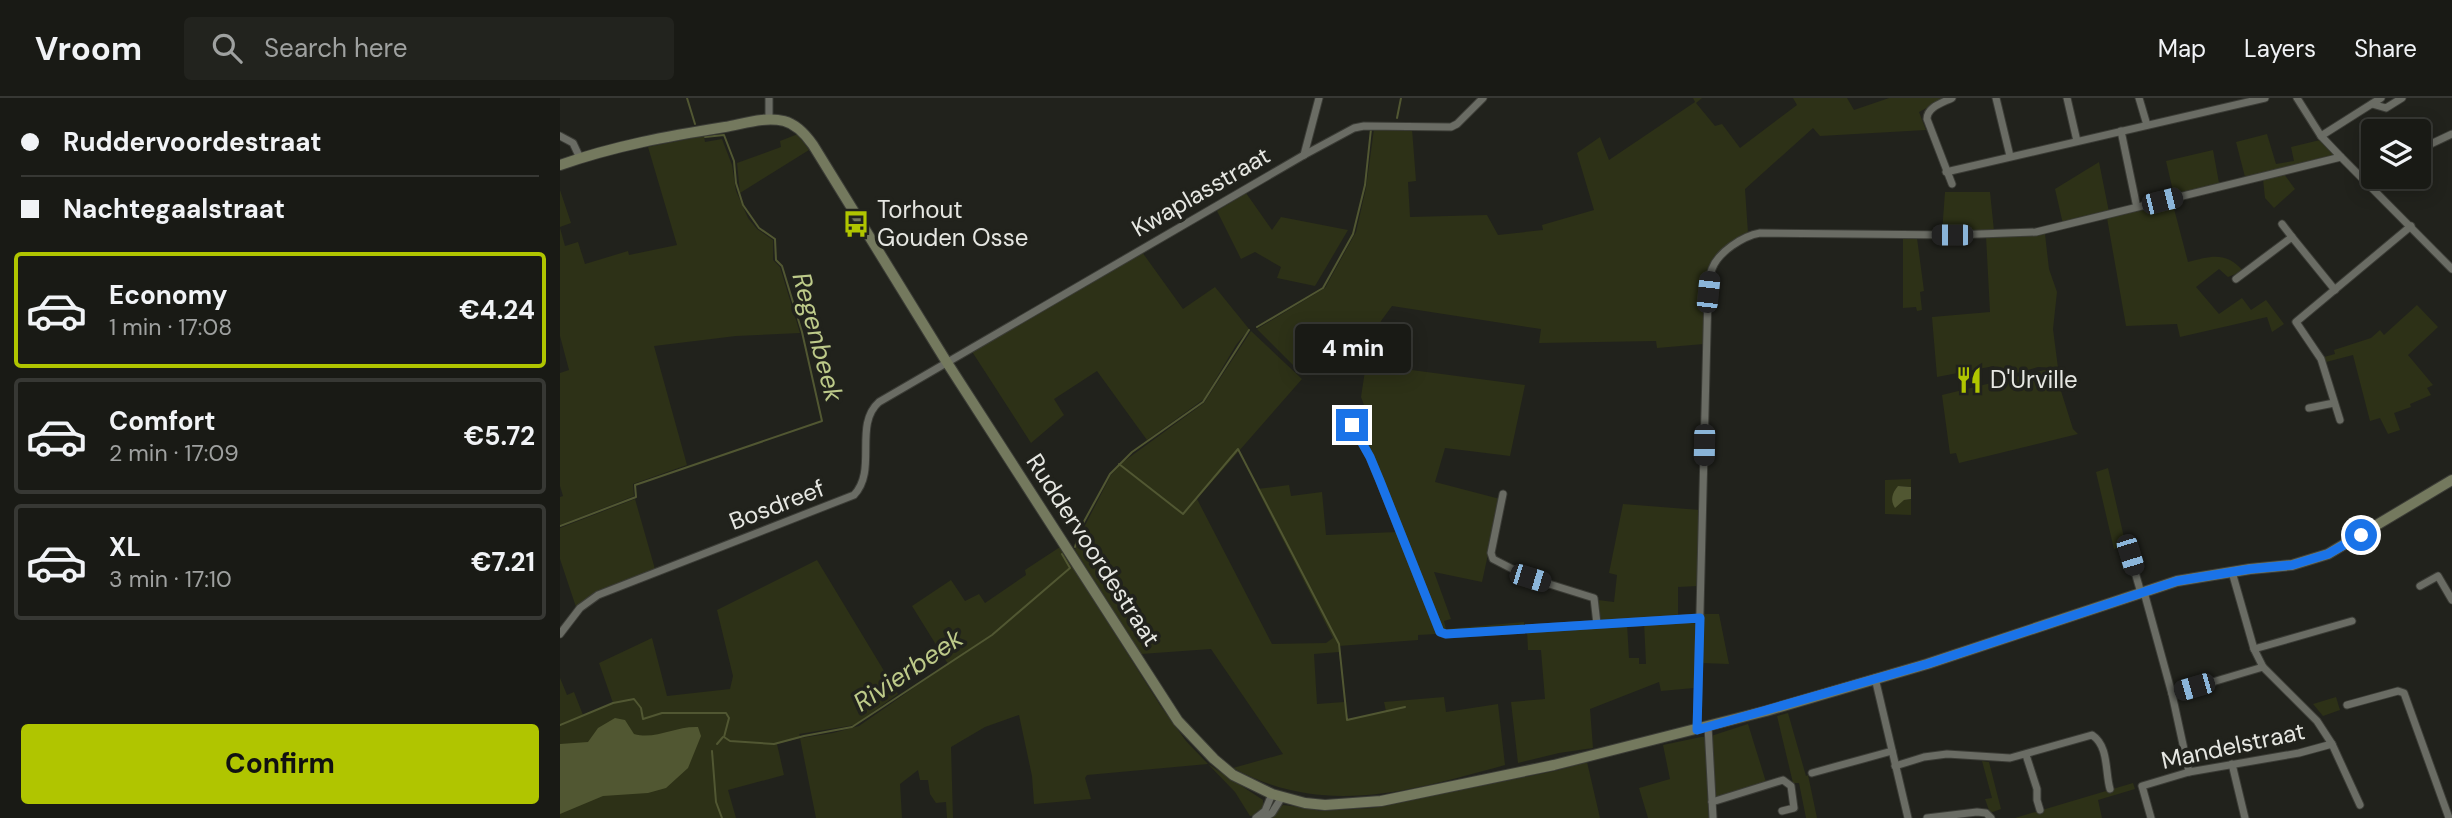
<!DOCTYPE html>
<meta charset="utf-8">
<style>
body{margin:0;font-family:"DM Sans",sans-serif;background:#22231e;color:#f1f3f6;height:100vh;display:flex;flex-direction:column;font-size:26px;white-space:nowrap}
*{box-sizing:border-box;margin:0}
p{font-size:23px;color:#9fa1a0}
.icon{flex:none;width:38px;height:38px;fill:none;stroke:currentColor;stroke-width:2;stroke-linecap:round;stroke-linejoin:round}
.map{position:relative;flex:1;overflow:hidden}
.side{display:flex;flex-direction:column;background:#191a15;width:560px}
.side>*{flex:none}
.banner{display:grid;align-content:center;height:154px;padding:0 21px;background:#191a15}
.controls{position:absolute;left:1801px;top:21px;display:grid;gap:14px}
.controls a{display:grid;place-items:center;width:70px;height:70px;border-radius:7px;background:#191a15;box-shadow:0 4px 18px #0003,0 0 0 2px #373834;font-size:35px}
.end{position:absolute;width:32px;height:32px;margin:-16px;border:9px solid #1a73e8;background:#fff;box-shadow:0 0 0 4px #fff}
.from{border-radius:50%}
.bubble{position:absolute;height:49px;border-radius:7px;background:#191a15;box-shadow:0 4px 18px #0003,0 0 0 2px #373834;font-size:23px;font-weight:700;line-height:49px;text-align:center}
.car{position:absolute;width:21px;height:42px;margin:-21px -10px;border-radius:9px;box-shadow:0 0 5px 2px #0007;background:linear-gradient(#222 24%,#8ab4d8 0 40%,#222 0 76%,#8ab4d8 0 86%,#222 0)}
.banner b{display:flex;align-items:center;gap:24px;height:66px;font-size:26px}
.banner b+b{border-top:2px solid #373834}
.banner i{width:18px;height:18px;background:#f1f3f6}
ul{padding:0;list-style:none}
li{display:flex;align-items:center;gap:21px;height:116px;margin:0 14px 10px;padding:0 7px;border:4px solid #373834;border-radius:7px}
li div{flex:1}
li b{display:block;font-size:26px}
li em{font-style:normal;font-weight:700}
li.on{border-color:#b0c500}
li>.icon{width:63px;height:63px;stroke-width:1.5}
.primary-button{display:flex;gap:14px;margin-top:auto;padding:14px 21px}
.primary-button a{flex:1;height:80px;border-radius:7px;background:#b0c500;color:#111;font-size:28px;font-weight:700;line-height:80px;text-align:center}
header{display:flex;align-items:center;gap:42px;box-sizing:border-box;height:98px;padding:0 35px;background:#191a15;border-bottom:2px solid #373834}
header strong{font-size:33px}
nav{display:flex;gap:38px;margin-inline-start:auto;font-size:24px}
.search{width:490px;height:63px;background:#22231e;display:flex;align-items:center;gap:18px;box-sizing:border-box;padding:0 24px;border-radius:7px;color:#9fa1a0;font-size:26px}
main{display:flex;flex:1;min-height:0}
.map>svg:first-child{display:block}
</style>
<header>
<strong>Vroom</strong>
<div class="search"><svg class="icon" aria-label="search" viewBox="0 0 24 24"><circle cx="10" cy="10" r="6"/><path d="M15 15l6 6"/></svg>Search here</div>
<nav><a>Map</a><a>Layers</a><a>Share</a></nav>
</header>
<main>
<section class="side">
<div class="banner">
<b><i class="from"></i>Ruddervoordestraat</b>
<b><i></i>Nachtegaalstraat</b>
</div>
<ul>
<li class="on"><svg class="icon" aria-label="car" viewBox="0 0 24 24"><path d="M5 17H2v-5l4-1 3-4h7l3 4 3 1v5h-3M9 17h6M6 11h13"/><circle cx="7" cy="17" r="2"/><circle cx="17" cy="17" r="2"/></svg><div><b>Economy</b><p>1 min · 17:08</p></div><em>€4.24</em></li>
<li><svg class="icon" aria-label="car" viewBox="0 0 24 24"><path d="M5 17H2v-5l4-1 3-4h7l3 4 3 1v5h-3M9 17h6M6 11h13"/><circle cx="7" cy="17" r="2"/><circle cx="17" cy="17" r="2"/></svg><div><b>Comfort</b><p>2 min · 17:09</p></div><em>€5.72</em></li>
<li><svg class="icon" aria-label="car" viewBox="0 0 24 24"><path d="M5 17H2v-5l4-1 3-4h7l3 4 3 1v5h-3M9 17h6M6 11h13"/><circle cx="7" cy="17" r="2"/><circle cx="17" cy="17" r="2"/></svg><div><b>XL</b><p>3 min · 17:10</p></div><em>€7.21</em></li>
</ul>
<div class="primary-button"><a>Confirm</a></div>
</section>
<div class="map">
<svg width="1892" height="720" viewBox="0 0 1892 720">
<rect width="100%" height="100%" fill="#21221c"/>
<!-- green -->
<g fill="#2d3117">
<path d="M1133,0H1142L1136,5L1155,28L1162,26L1180,50L1237,7L1233,0H1287L1294,12L1329,0H1386L1359,14L1366,32L1260,38L1253,30L1185,91L1188,135L1173,145L1151,166L1144,246L1097,250L1096,243L979,245L981,231L832,208L821,223L809,257L792,252L776,242L743,277L697,231L765,190L796,134L806,90L814,31H852L856,83L848,84L850,119L927,117L938,137L983,132L982,127L1034,112L1017,55L1040,39L1049,62L1135,4Z"/>
<path d="M238,36L249,52L180,95L177,65L221,49L220,43Z"/>
<path d="M1707,36L1716,66L1734,63L1731,49L1760,42L1774,58L1685,79L1676,44Z"/>
<path d="M144,38L145,44L162,41L172,67L176,93L188,120L197,131L213,142V162L220,169L240,235L176,238L94,248L127,367L73,386L74,398L0,427V399L3,398L0,388V275L9,272L0,238V130L5,148L18,144L25,166L68,153L69,157L117,147L88,49Z"/>
<path d="M1653,52L1659,85L1614,97L1606,63Z"/>
<path d="M1539,64L1549,114L1503,126L1495,91Z"/>
<path d="M1724,76L1735,91L1714,110L1705,100L1703,81Z"/>
<path d="M0,92L11,125L0,129Z"/>
<path d="M1385,94H1430L1434,133L1382,135Z"/>
<path d="M686,95L712,132L721,119L788,132L755,188L717,180L721,169L695,154L681,161L657,113Z"/>
<path d="M1612,103L1628,164C1651,158 1666,153 1683,173L1668,179L1659,171L1636,189L1659,216L1682,200L1691,212L1706,202L1724,226L1712,234L1707,219L1620,239L1617,226L1566,228L1547,120Z"/>
<path d="M1485,136L1489,171L1497,194L1493,231L1498,270L1478,269L1446,278L1444,272L1435,274L1434,268L1377,279L1372,219L1430,214L1426,138Z"/>
<path d="M1343,139L1357,140L1364,193L1360,194L1362,212L1357,213L1356,209L1343,210Z"/>
<path d="M582,154L623,211L655,189L689,231L676,247L644,301L587,342L537,273L494,301L504,317L471,345L411,252Z"/>
<path d="M1857,207L1878,229L1848,257L1873,287L1867,290L1871,297L1850,306L1851,309L1834,315L1840,332L1828,336L1820,320L1810,323L1793,257L1766,264L1764,259L1775,256L1774,252L1811,240L1820,232L1824,237Z"/>
<path d="M691,233L742,281L637,401L712,546L766,545L773,540L697,391L729,387L731,398L762,394L766,437L837,434L876,536L858,537V542L779,548V554L754,556L757,606L784,604L788,621L826,613L824,604L884,599L886,614L938,606L945,667C850,693 764,720 673,670L723,656L651,551L581,556L515,452L519,439L551,377L563,364L644,305Z"/>
<path d="M806,266L965,287L950,358L885,350L875,384L940,401L922,484L874,474L891,521L884,523L886,531L964,524L965,530L883,536L821,376L793,325L808,318L801,299Z"/>
<path d="M1484,272H1491L1495,274L1513,331L1518,336L1399,365L1396,355L1390,356L1382,297Z"/>
<path d="M1548,370L1566,448L1554,451L1536,374Z"/>
<path d="M1351,381V389L1339,388L1344,402L1351,401V417L1325,416V382Z"/>
<path d="M75,401L95,471L29,499L16,509L0,461V430Z"/>
<path d="M1063,406L1140,412L1138,488L1118,489V518L1041,522L1038,502L1054,504L1057,477L1049,475Z"/>
<path d="M500,449L600,607L626,643L648,666L703,702V710L697,717L690,718L675,694L648,666L527,677L525,680L531,701L474,706L472,678L459,617L425,629L391,649L393,720H387L386,704L376,705L370,696L368,682H360L358,672L340,686L342,720H256L240,640L217,646L224,677L168,692L176,720H0V580L7,597L14,594L23,617L53,605L39,565L92,540L107,598L170,591L173,578L157,512L257,462L338,596L295,627L239,636L241,640L273,635L299,628L388,566L352,508L391,482L405,503L419,496L425,505L466,477L465,472Z"/>
<path d="M1142,516H1159L1169,566L1141,565Z"/>
<path d="M1084,524H1130L1136,526L1134,590L1101,593L1099,584L1030,611L1033,650L999,655L958,665L951,604L985,601L981,552H968L967,533L1067,526L1069,560H1079V566H1086Z"/>
<path d="M1776,599L1780,612L1763,618L1753,606Z"/>
<path d="M1228,615L1246,678L1248,677L1257,720H1246L1239,685H1233L1217,618Z"/>
<path d="M1188,626L1206,684L1156,701L1154,698L1151,638Z"/>
<path d="M1141,639H1144L1145,644L1149,720H1088L1079,690L1110,681L1103,647Z"/>
<path d="M1422,663L1429,664L1441,711L1430,715L1425,701L1432,700Z"/>
<path d="M1027,664L1040,720H709L723,707L757,711L758,713L813,710L999,672Z"/>
<path d="M1573,685L1575,691L1538,702L1542,720H1455Z"/>
</g>
<!-- water -->
<g fill="#515732">
<path d="M1338,388L1351,389V401L1344,402L1335,410C1330,402 1332,395 1338,388Z"/>
<path d="M55,620L65,622L74,636C96,642 115,628 138,629L141,638L128,670L106,690L88,695L43,698L0,716V646L28,644L38,630Z"/>
</g>
<g fill="none" stroke-linecap="round" stroke-linejoin="round">
<!-- stream -->
<g stroke="#515732" stroke-width="2">
<path d="M127,0L135,26"/>
<path d="M837,20L841,0"/>
<path d="M697,229L763,190L793,136L805,87L811,31"/>
<path d="M559,366L623,416L678,351L779,546L787,622L845,609"/>
<path d="M0,428L76,399L75,387L84,384L262,323L242,234L222,168L216,162L215,141L199,130L183,107L176,85L174,63L164,37L145,39"/>
<path d="M515,449L521,429L550,376L572,354L643,304L689,232"/>
<path d="M0,627L53,605L74,601L81,610L83,621L102,615H166L169,620L164,639L170,643L214,646L244,638L292,629L432,537L510,470L502,456"/>
<path d="M157,646L163,639"/>
<path d="M152,653L156,704L162,720"/>
</g>
<defs>
<g id="street">
<path d="M1436,0L1450,58"/>
<path d="M1507,0L1517,43"/>
<path d="M1579,0L1587,27"/>
<path d="M1737,0L1761,38L1781,59L1892,171"/>
<path d="M1812,6L1826,10L1842,0"/>
<path d="M209,22V0"/>
<path d="M1561,33L1576,105"/>
<path d="M0,38L13,45L20,60"/>
<path d="M1761,38L1821,0"/>
<path d="M1858,52L1892,36"/>
<path d="M744,57L759,0"/>
<path d="M1386,74L1705,0"/>
<path d="M1808,85L1817,79"/>
<path d="M1392,86L1367,21C1367,9 1382,5 1392,0"/>
<path d="M1722,126L1732,139"/>
<path d="M1676,181L1732,139L1775,192"/>
<path d="M1749,310L1774,305"/>
<path d="M1780,322L1761,261L1736,224L1851,128"/>
<path d="M792,327L810,359L820,383L880,534L885,536L1140,520"/>
<path d="M943,396L931,455L933,461L970,480L1034,500L1037,526"/>
<path d="M1570,457L1581,495"/>
<path d="M1672,474L1694,551L1703,569L1757,623L1772,646L1800,707"/>
<path d="M1860,488L1878,478L1892,502"/>
<path d="M1584,494L1612,596L1629,674"/>
<path d="M0,536L20,510L38,497L294,397C318,372 293,327 319,304L744,57L794,30L804,28L891,29L897,26L923,0"/>
<path d="M1694,551L1792,523"/>
<path d="M1315,580L1348,720"/>
<path d="M1612,596L1703,569"/>
<path d="M1787,607L1838,593L1844,595L1889,720"/>
<path d="M1148,628L1153,720"/>
<path d="M1137,632L1148,194C1149,186 1149,178 1152,171C1158,154 1183,138 1200,135L1392,137L1476,134L1781,59"/>
<path d="M1466,657L1477,691V702L1480,712"/>
<path d="M1672,666L1685,720"/>
<path d="M1335,668L1364,659L1387,656L1450,660L1532,637C1549,648 1545,674 1550,691"/>
<path d="M1252,675L1332,653"/>
<path d="M1152,704L1223,682L1231,688L1234,710L1222,713"/>
<path d="M696,720L705,713L712,696"/>
<path d="M704,720L712,715L722,699"/>
<path d="M1367,720L1417,714L1426,715L1431,720"/>
<path d="M1591,720L1582,688L1629,674L1739,655L1772,646"/>
</g>
<path id="secondary" d="M0,67C54,48 108,38 165,29C183,26 205,18 224,23C236,26 246,37 253,47L386,263L618,623L654,661L673,677L712,696L745,705L765,707L821,703L994,667L1206,613L1367,566L1617,483L1690,471L1732,467L1768,456L1892,382"/>
</defs>
<!-- street casing -->
<use href="#street" stroke="#3b3c36" stroke-width="9"/>
<!-- secondary casing -->
<use href="#secondary" stroke="#3b3c36" stroke-width="12"/>
<!-- street -->
<use href="#street" stroke="#6a6c64" stroke-width="7"/>
<!-- secondary -->
<use href="#secondary" stroke="#74795e" stroke-width="10"/>
</g>
<g fill="none" stroke-linecap="round" stroke-linejoin="round">
<!-- route -->
<path stroke="#1a73e8" stroke-width="9" d="M792,327L810,359L820,383L880,534L886,536L1140,520L1137,632L1367,566L1617,483L1690,471L1732,467L1768,456L1801,437"/>
</g>
<!-- icons -->
<defs>
<symbol id="bus-bare" viewBox="-9 -9 18 18"><path d="M-5-6H5V4H4V6H2V4H-2V6H-4V4H-5ZM-3.5-4V0h7V-4ZM-3.5 1.2v1.5H-2V1.2ZM2 1.2v1.5H3.5V1.2Z" fill="#b0c500" stroke="#21221c" stroke-width="2.5" paint-order="stroke"/></symbol>
<symbol id="restaurant-bare" viewBox="-9 -9 18 18"><path d="M-5-6h1v4h1v-4h1v4h1v-4h1v5L-1.5 .5V6h-2V.5L-5-1ZM5-6V6H3V1.5H1.5Q1.5-4 5-6Z" fill="#b0c500" stroke="#21221c" stroke-width="2.5" paint-order="stroke"/></symbol>
</defs>
<g fill-rule="evenodd">
<use href="#bus-bare" x="277" y="107" width="38" height="38"/>
<use href="#restaurant-bare" x="1390" y="263" width="38" height="38"/>
</g>
<g text-anchor="middle" stroke-width="7" stroke-linejoin="round" paint-order="stroke">
<!-- street labels -->
<g font-size="24" fill="#e6e7e2" stroke="#21221c">
<text transform="translate(641 94) rotate(-30)" y="8">Kwaplasstraat</text>
<text transform="translate(217 407) rotate(-21)" y="8">Bosdreef</text>
<text transform="translate(533 452) rotate(57)" y="8">Ruddervoordestraat</text>
<text transform="translate(1673 648) rotate(-12)" y="8">Mandelstraat</text>
</g>
<!-- poi labels -->
<g font-size="24" fill="#e6e7e2" stroke="#21221c" text-anchor="start">
<text x="317" y="120">Torhout<tspan x="317" dy="28">Gouden Osse</tspan></text>
<text x="1430" y="290">D'Urville</text>
</g>
<!-- water labels -->
<g font-size="26" font-style="italic" fill="#bdca89" stroke="#21221c">
<text transform="translate(258 239) rotate(75)" y="9">Regenbeek</text>
<text transform="translate(348 572) rotate(-34)" y="9">Rivierbeek</text>
</g>
</g>
</svg>
<div class="controls">
<a><svg class="icon" aria-label="layers" viewBox="0 0 24 24"><path d="M12 4l9 5-9 5-9-5zM3 14l9 5 9-5"/></svg></a>
</div>
<i class="end from" style="left:1801px;top:437px"></i>
<i class="end" style="left:792px;top:327px"></i>
<div class="bubble" style="left:735px;top:226px;width:116px">4 min</div>
<i class="car" style="left:1602px;top:103px;rotate:76deg"></i>
<i class="car" style="left:1392px;top:137px;rotate:270deg"></i>
<i class="car" style="left:1148px;top:194px;rotate:6deg"></i>
<i class="car" style="left:1144px;top:347px;rotate:181deg"></i>
<i class="car" style="left:1570px;top:457px;rotate:163deg"></i>
<i class="car" style="left:970px;top:480px;rotate:107deg"></i>
<i class="car" style="left:1634px;top:589px;rotate:254deg"></i>
</div>
</main>
